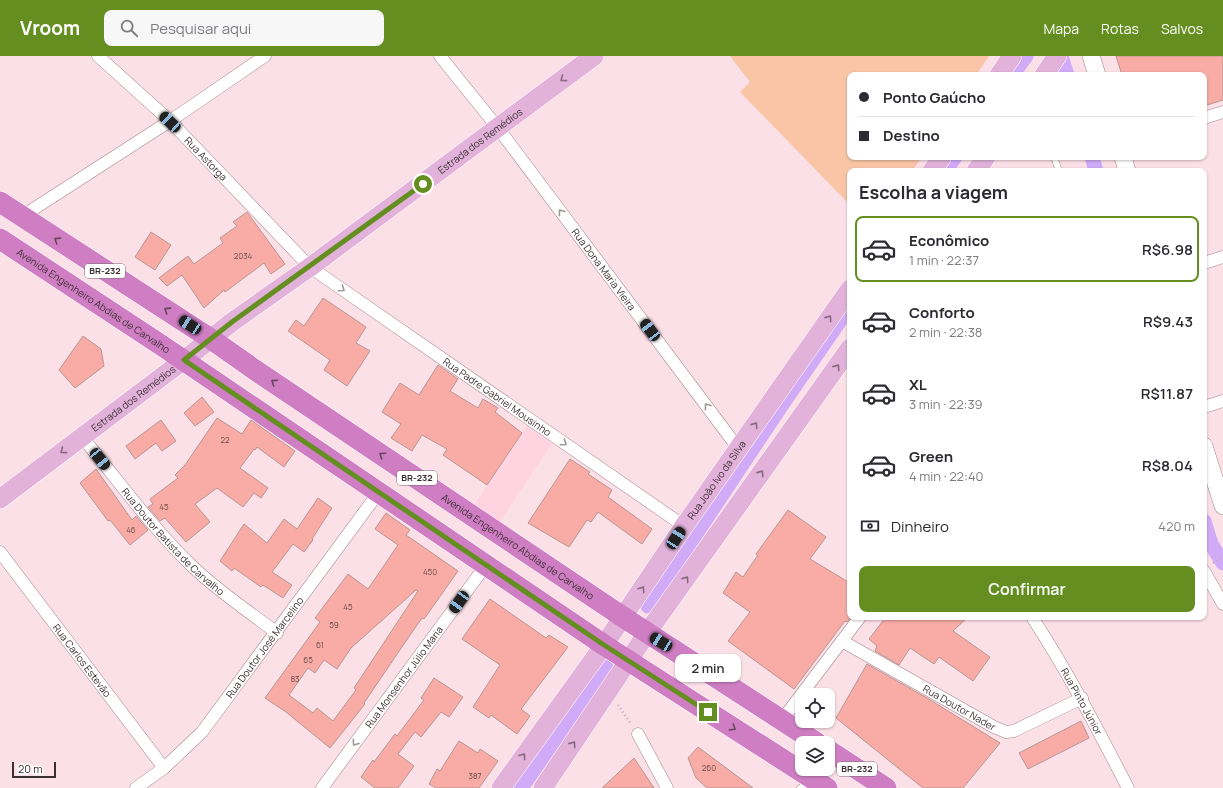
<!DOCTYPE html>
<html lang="pt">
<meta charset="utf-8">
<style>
body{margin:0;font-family:Manrope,sans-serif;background:#f7f7f7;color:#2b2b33;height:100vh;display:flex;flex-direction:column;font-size:15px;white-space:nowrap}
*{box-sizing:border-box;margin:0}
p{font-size:13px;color:#7c7c81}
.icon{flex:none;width:22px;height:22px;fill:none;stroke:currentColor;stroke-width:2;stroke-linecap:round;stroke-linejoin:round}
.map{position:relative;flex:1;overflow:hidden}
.sheet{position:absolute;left:847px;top:112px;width:360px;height:452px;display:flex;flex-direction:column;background:#fff;border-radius:8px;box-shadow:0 1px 3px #0004}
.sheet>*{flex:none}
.banner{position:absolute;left:847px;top:16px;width:360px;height:88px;border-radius:8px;box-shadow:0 1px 3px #0004;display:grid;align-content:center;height:88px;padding:0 12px;background:#fff}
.controls{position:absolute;left:795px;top:632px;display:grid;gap:8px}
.controls a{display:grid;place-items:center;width:40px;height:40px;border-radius:8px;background:#fff;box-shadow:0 1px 3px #0004;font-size:20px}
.scale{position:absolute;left:12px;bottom:10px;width:44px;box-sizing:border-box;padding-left:4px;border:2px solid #3c2f32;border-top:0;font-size:11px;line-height:14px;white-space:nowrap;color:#3c2f32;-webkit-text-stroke:3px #fff;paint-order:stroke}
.end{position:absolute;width:18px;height:18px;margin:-9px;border:5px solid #648f20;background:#fff;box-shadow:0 0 0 2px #fff}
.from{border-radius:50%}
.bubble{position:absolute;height:28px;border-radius:8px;background:#fff;box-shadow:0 1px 3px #0004;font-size:13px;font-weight:600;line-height:28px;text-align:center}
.car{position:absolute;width:12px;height:24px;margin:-12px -6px;border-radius:5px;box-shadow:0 0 3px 1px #0007;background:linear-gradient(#222 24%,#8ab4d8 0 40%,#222 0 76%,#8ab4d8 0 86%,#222 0)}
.banner b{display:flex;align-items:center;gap:14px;height:38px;font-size:15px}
.banner b+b{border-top:1px solid #e1e1e2}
.banner i{width:10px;height:10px;background:#2b2b33}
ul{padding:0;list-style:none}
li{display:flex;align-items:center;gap:12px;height:66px;margin:0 8px 6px;padding:0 4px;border:2px solid transparent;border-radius:8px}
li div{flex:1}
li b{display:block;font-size:15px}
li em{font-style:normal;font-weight:600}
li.selected{border-color:#648f20}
li>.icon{width:36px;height:36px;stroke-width:1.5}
h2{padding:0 12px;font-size:18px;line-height:48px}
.pay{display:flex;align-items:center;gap:10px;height:44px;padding:0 12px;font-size:15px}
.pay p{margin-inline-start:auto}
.primary-button{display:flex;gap:8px;margin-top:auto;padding:8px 12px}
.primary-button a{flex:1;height:46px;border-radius:8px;background:#648f20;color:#fff;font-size:16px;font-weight:600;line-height:46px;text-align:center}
header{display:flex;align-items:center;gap:24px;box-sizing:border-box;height:56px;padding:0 20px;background:#648f20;color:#fff}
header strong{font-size:19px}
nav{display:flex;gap:22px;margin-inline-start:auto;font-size:14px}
.search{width:280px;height:36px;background:#f7f7f7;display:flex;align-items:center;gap:10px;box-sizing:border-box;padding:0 14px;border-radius:8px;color:#7c7c81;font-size:15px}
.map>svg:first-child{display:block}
</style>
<header>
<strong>Vroom</strong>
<div class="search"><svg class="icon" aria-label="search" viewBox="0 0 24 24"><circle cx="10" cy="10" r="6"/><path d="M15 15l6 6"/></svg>Pesquisar aqui</div>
<nav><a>Mapa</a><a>Rotas</a><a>Salvos</a></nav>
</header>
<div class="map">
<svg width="1223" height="732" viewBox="0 0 1223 732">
<rect width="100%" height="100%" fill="#fce0e8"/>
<!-- built -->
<path fill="#ffd4e0" d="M527,370L552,388L500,466L474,449Z"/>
<!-- green -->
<path fill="#fac5a7" d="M730,0H989L976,19H850V101H922L912,115H850V149L740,36L750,26Z"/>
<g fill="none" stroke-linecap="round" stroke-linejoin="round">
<!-- canal -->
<g stroke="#d1abf8" stroke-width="15">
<path d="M1061,0L1067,19"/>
<path d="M1012,19L1026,0"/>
<path d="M1092,101L1096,115"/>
<path d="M945,115L955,101"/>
<path d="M1204,465L1211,488L1223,507"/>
<path d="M648,550L783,347L850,250"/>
<path d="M521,732L606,611"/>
</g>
</g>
<!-- building -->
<g fill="#f8aca5" stroke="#b89693" fill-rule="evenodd">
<path d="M1116,0H1223V44L1204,50V19H1122Z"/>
<path d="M247,156L285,208L271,218L264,207L225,236L224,234L204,252L182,219L167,230L159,222L188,200L194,208L223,187L220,182L237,170L233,166Z"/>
<path d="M151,176L171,189L155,214L135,201Z"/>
<path d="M323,242L366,271L356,287L370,295L347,330L324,314L330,304L288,275L296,264L304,270Z"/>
<path d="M83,280L101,293L104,310L75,332L59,314Z"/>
<path d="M438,309L458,323L450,335L478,352L483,343L498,352L495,356L522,377L487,429L443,399L447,393L422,379L412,395L391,382L401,368L382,356L400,327L419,339Z"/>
<path d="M202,341L214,356L195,370L184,357Z"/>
<path d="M217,362L242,378L251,364L295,395L284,411L257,391L255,394L254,393L240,412L268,432L261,442L254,437L243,451L217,432L195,448L210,466L186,486L165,462L160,465L155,459L148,451L153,448L150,443L178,422L175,419L185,409Z"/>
<path d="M161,364L176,385L162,395L156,387L135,403L126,390Z"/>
<path d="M570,403L590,416L588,418L612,434L608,441L652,473L642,488L598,456L591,466L587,464L569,491L528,467Z"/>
<path d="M96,413L132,464L136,460L148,474L130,489L110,464L108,465L80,427Z"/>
<path d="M318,442L332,452L312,483L313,484L304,496L293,488L272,516L292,529L283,542L263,529L261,531L234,512L232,515L220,505L244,468L267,487L284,463L297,473Z"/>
<path d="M788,454L826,481L810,503L850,527V562L847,566L845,565L794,633L728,585L750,556L723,537L736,516L743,521L758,499L756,498Z"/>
<path d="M386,457L410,474L406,479L458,515L424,563L422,562L408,582L364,647L365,648L330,692L286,656L265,642L320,566L315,562L348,518L368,533L398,489L375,473ZM416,534L418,535L354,632L356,634L333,665L317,652L313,657L289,639L308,612L315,617L324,604L337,613L351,592Z"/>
<path d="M490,543L546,582L549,579L568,591L521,653L530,660L517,678L491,659L489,662L473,651L500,609L462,583Z"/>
<path d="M886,561H968L953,575L990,601L973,625L939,601L934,608L910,592L899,609L875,595L877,590L869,583Z"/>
<path d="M867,608L927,642L1000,687L963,732H923L836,662Z"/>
<path d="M434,622L463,641L449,661L441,656L421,681L415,676L398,698L414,710L398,732H375L361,721L373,704L374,706L395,678L397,680L424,644L421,642Z"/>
<path d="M1081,665L1089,682L1028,713L1019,697Z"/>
<path d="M459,685L478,697L480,693L498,705L479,732H436L429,728L437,713L440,715Z"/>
<path d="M698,691L753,732H707L696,722L688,702Z"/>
<path d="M634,702L654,732H602Z"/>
</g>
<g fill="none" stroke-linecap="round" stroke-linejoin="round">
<defs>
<g id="lane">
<path d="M1054,101L1059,115"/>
<path d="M800,732L811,725"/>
</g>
<g id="street">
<path id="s1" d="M98,0L170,65L310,211L684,470"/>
<path id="s2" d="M440,0L498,72L738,392"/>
<path d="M1204,62L1223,56"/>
<path d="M21,161L170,65L265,0"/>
<path d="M1204,207L1223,201"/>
<path d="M1204,351L1223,345"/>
<path id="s3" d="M82,381C118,424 152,472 193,511C218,535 248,555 277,577"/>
<path id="s4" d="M0,496L164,712"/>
<path d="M1204,515L1223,548"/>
<path id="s5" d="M1032,561C1068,616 1098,674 1128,732"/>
<path id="s6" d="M842,585L994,671L1006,676L1014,675L1082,642"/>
<path d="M782,664L860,561"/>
<path d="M638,678L667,732"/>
<path id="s7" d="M136,732L164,712L202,676L379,436"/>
<path id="s8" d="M322,732L486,509"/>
</g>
<g id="secondary">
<path d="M1091,0L1097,19"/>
<path d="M1123,101L1127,115"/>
<path d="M1204,390L1223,450"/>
</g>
<g id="primary">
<path d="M999,19L1012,0"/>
<path d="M1044,19L1057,0"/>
<path d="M932,115L942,101"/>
<path d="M976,115L986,101"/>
<path id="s9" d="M0,443L184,304L232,266L310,211L594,0"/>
<path id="s10" d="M501,732L604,589L684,470L850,233"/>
<path d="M543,732L647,577L850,292"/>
</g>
<g id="highway">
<path id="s11" d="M0,146L211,283L255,314L623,561L817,687"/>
<path id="s12" d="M0,183L161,289L604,589L827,732"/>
<path d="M828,694L886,732"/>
</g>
</defs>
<!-- lane casing -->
<use href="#lane" stroke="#a3848d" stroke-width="7"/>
<!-- street casing -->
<use href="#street" stroke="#a3848d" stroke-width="13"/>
<!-- secondary casing -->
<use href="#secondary" stroke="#a3848d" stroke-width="18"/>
<!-- primary casing -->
<use href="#primary" stroke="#fff" stroke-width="20"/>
<!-- highway casing -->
<use href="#highway" stroke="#fff" stroke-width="22"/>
<!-- path -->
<g stroke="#c0a9af" stroke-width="2.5" stroke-dasharray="1 3" stroke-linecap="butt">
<path d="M1213,507L1223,500"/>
<path d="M618,649L631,668"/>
</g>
<!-- lane -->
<use href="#lane" stroke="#fff" stroke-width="6"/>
<!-- street -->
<use href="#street" stroke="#fff" stroke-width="12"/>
<!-- secondary -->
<use href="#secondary" stroke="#fff" stroke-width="17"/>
<!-- primary -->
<use href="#primary" stroke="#e2b2db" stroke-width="19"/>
<!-- highway -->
<use href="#highway" stroke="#cf7ec3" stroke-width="21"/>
</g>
<!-- one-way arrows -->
<defs><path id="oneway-chevron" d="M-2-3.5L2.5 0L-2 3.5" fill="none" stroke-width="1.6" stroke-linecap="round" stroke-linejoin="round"/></defs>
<g stroke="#876a7e">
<use href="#oneway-chevron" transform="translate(563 23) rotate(143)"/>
<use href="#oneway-chevron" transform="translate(829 262) rotate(-55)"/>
<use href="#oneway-chevron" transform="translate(837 311) rotate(-55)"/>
<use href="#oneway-chevron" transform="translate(755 369) rotate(-55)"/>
<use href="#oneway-chevron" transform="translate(63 395) rotate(143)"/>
<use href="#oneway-chevron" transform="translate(761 417) rotate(-55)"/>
<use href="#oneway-chevron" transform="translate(686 523) rotate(-55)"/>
<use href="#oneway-chevron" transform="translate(642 533) rotate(-56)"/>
<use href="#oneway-chevron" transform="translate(573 688) rotate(-55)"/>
<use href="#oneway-chevron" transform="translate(523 700) rotate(-54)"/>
</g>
<g stroke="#9e9798">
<use href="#oneway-chevron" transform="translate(561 156) rotate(-127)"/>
<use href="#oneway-chevron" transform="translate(342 233) rotate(35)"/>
<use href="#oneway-chevron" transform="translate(707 350) rotate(-127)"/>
<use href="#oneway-chevron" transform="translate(564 387) rotate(35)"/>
<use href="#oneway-chevron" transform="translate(355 687) rotate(126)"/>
</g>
<g stroke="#68475e">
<use href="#oneway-chevron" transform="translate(57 184) rotate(-147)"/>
<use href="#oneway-chevron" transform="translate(167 254) rotate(-147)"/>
<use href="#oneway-chevron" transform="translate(274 326) rotate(-146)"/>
<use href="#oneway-chevron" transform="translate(382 399) rotate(-146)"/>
<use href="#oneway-chevron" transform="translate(733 672) rotate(32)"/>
</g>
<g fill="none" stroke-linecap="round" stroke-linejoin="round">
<!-- route -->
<path stroke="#648f20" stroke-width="5" d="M423,128L232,266L184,304L604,589L708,656"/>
</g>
<g text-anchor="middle" stroke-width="4" stroke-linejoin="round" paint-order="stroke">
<!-- number labels -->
<g font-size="8" fill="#6b4e4f">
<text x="243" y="203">2034</text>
<text x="225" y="387">22</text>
<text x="164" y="454">45</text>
<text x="131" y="477">46</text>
<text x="430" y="519">450</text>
<text x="348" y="554">45</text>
<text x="334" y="572">59</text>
<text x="320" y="592">61</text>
<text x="308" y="607">65</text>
<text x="295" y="626">83</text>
<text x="709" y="715">260</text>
<text x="475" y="723">387</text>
</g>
<!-- shield labels -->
<g fill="#fff" stroke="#766d70" stroke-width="1">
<rect x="85" y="208" width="40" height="14" rx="3"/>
<rect x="397" y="415" width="40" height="14" rx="3"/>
<rect x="837" y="706" width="40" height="14" rx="3"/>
</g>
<g font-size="9" font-weight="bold" fill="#3c2f32">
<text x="105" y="218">BR-232</text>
<text x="417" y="425">BR-232</text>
<text x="857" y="716">BR-232</text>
</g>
<!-- street labels -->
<g font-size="10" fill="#3c2f32" stroke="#fff">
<text dy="4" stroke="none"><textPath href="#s9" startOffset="599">Estrada dos Remédios</textPath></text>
<text dy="4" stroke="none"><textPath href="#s1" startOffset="149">Rua Astorga</textPath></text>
<text dy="4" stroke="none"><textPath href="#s2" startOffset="269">Rua Dona Maria Vieira</textPath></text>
<text dy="4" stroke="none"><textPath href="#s12" startOffset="112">Avenida Engenheiro Abdias de Carvalho</textPath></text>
<text dy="4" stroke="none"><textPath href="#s1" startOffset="527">Rua Padre Gabriel Mousinho</textPath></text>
<text dy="4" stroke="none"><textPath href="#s9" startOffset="167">Estrada dos Remédios</textPath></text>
<text dy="4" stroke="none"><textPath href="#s10" startOffset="376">Rua João Ivo da Silva</textPath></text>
<text dy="4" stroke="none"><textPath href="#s3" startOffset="139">Rua Doutor Batista de Carvalho</textPath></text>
<text dy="4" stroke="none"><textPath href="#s11" startOffset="622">Avenida Engenheiro Abdias de Carvalho</textPath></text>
<text dy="4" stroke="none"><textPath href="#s7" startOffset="192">Rua Doutor José Marcelino</textPath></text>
<text dy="4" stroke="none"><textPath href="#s4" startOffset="136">Rua Carlos Estevão</textPath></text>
<text dy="4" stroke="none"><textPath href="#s8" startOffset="138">Rua Monsenhor Júlio Maria</textPath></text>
<text dy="4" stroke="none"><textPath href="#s5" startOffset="98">Rua Pinto Júnior</textPath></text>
<text dy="4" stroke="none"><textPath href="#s6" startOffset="135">Rua Doutor Nader</textPath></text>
</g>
</g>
</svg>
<div class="controls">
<a><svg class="icon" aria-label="locate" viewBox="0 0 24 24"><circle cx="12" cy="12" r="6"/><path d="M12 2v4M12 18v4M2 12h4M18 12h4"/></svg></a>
<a><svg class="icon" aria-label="layers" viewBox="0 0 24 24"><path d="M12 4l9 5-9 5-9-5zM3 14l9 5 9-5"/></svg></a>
</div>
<div class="scale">20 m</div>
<i class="end from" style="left:423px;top:128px"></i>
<i class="end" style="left:708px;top:656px"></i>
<div class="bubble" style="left:675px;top:598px;width:66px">2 min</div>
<i class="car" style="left:170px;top:66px;rotate:313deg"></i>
<i class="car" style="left:190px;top:269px;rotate:303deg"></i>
<i class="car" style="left:650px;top:274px;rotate:323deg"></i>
<i class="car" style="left:100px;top:403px;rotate:141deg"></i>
<i class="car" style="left:676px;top:482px;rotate:33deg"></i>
<i class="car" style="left:459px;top:546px;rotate:216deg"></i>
<i class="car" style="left:661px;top:586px;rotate:302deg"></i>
<div class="banner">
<b><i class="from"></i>Ponto Gaúcho</b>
<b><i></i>Destino</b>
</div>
<section class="sheet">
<h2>Escolha a viagem</h2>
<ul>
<li class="selected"><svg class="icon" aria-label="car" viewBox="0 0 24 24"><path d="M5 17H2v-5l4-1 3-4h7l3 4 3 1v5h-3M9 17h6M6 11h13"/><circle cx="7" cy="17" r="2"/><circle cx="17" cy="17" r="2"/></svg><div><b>Econômico</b><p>1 min · 22:37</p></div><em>R$6.98</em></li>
<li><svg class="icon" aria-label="car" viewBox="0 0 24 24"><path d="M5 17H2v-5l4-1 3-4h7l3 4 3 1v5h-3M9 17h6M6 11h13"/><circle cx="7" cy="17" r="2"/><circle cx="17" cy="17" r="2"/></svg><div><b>Conforto</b><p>2 min · 22:38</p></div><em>R$9.43</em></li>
<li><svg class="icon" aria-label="car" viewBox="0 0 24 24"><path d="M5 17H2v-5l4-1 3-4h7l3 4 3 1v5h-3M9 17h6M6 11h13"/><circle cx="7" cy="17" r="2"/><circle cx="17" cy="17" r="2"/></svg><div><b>XL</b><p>3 min · 22:39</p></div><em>R$11.87</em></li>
<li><svg class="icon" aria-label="car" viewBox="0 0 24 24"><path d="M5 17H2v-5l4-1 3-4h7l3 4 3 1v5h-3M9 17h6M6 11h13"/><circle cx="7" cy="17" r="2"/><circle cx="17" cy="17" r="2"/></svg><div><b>Green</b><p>4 min · 22:40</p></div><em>R$8.04</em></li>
</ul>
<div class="pay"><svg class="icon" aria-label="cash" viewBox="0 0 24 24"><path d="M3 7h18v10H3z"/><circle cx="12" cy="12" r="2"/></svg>Dinheiro<p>420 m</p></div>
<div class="primary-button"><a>Confirmar</a></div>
</section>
</div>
